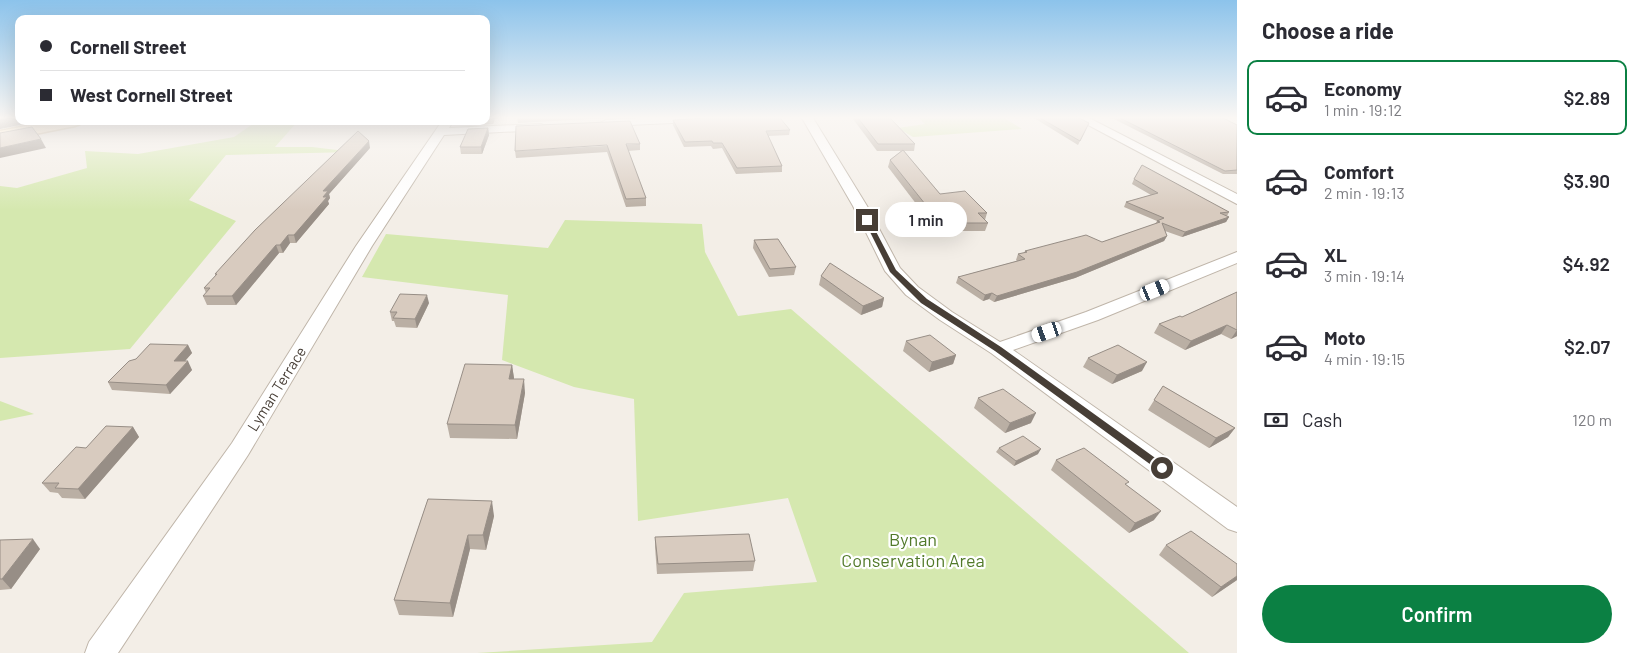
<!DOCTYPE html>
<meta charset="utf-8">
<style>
body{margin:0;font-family:Barlow,sans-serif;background:#f2f2f3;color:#2b2b33;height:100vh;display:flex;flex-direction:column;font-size:19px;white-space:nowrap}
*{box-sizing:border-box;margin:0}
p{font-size:16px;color:#7c7c81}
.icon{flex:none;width:28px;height:28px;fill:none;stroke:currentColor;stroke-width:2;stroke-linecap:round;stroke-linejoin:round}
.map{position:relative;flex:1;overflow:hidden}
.drawer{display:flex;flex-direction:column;background:#fff;width:400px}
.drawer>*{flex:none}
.guide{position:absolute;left:15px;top:15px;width:475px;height:110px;border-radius:10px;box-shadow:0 5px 20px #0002;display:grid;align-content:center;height:110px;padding:0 25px;background:#fff}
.end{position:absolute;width:22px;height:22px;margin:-11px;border:6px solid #473e36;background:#fff;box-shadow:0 0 0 2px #fff}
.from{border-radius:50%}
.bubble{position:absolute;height:35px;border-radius:18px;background:#fff;box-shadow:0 5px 20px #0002;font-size:16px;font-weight:600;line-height:35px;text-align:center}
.car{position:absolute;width:15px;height:30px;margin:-15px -8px;border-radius:6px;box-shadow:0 0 4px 1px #0007;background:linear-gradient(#fff 24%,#345 0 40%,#fff 0 76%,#345 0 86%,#fff 0)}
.guide b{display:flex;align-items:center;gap:18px;height:48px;font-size:19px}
.guide b+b{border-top:1px solid #e1e1e2}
.guide i{width:12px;height:12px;background:#2b2b33}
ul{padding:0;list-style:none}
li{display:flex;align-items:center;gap:15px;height:75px;margin:0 10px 8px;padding:0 15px;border:2px solid transparent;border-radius:10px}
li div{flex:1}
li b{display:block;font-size:19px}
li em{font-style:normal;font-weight:600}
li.current{border-color:#0b8043}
li>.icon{width:45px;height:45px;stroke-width:1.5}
h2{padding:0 25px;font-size:22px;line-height:60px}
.pay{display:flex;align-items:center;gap:12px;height:55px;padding:0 25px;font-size:19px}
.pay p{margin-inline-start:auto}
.primary-button{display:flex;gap:10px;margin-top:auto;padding:10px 25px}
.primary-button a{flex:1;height:58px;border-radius:30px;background:#0b8043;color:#fff;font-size:20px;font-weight:600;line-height:58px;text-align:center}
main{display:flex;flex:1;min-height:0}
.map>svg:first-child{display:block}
</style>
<main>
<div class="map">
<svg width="1237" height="653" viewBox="0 0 1237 653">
<rect width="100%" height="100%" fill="#f3eee7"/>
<!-- green -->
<g fill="#d5e8af">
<path d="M919,118H1004L1022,129L913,137L898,128L925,124Z"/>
<path d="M257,121H298L275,147H312L354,152L226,155L189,200L236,221L130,349L0,358V186L17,188L87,168L85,151L138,154L234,137Z"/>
<path d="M565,220L702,224L705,252L738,316L791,309L1189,653H477L652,642L684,593L817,582L788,498L638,521L634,399L574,387L502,360L508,295L362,277L386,234L548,248Z"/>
<path d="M0,401L34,414L0,421Z"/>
</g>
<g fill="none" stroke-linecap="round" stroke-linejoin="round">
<defs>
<g id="street">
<path d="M639,118H721L716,121L606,126L600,123L606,120Z"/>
<path d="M802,118H813L867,206L900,268L918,287L952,312L1000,342L1086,312L1237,252V263L1098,320L1013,350L1237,507V532L1228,529L991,353L940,320L906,295L885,271L853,206Z"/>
<path d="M1075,118H1089L1237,194V204Z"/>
<path d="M442,121H453L449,128L541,124L547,127L541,130L444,135L372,246L248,455L118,653H85L89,642L232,443L356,246Z"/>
</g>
<path id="secondary" d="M50,121H83L80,124L75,126L0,141V131Z"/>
</defs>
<!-- street casing -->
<use href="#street" stroke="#bfb5a9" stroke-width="2"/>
<!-- secondary casing -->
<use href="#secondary" stroke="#d4bc97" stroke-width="3"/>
<!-- street -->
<use href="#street" fill="#fff" fill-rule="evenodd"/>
<!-- secondary -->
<use href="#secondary" fill="#ffeac6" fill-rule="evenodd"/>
</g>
<!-- wall -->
<g fill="#baafa4">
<path d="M486,118H495L493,124L474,125V121H486Z"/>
<path d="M517,118H606L518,123Z"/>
<path d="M853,118H890L915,144L914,151H904L940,194L987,213L985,220L988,223L985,231H950L943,222H930L888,167L890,160L901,151H877L853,119Z"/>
<path d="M1034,118H1079L1087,127L1078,145Z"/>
<path d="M1112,118H1223L1237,125V174H1223Z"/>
<path d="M673,120L790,130L789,135L768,136L782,166V172L736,174L722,148L713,149L711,146L684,147L673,125Z"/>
<path d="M488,128L489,135L482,154H461L460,147Z"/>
<path d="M640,144V150L628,151L646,198V206L626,207L607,152L516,158L515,151Z"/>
<path d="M370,148L329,194L330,198L328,201L329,204L296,243H290L283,253H279L236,305H207L203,296L206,293L204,288L216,276L215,274Z"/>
<path d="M1134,179L1229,212L1227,216L1229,217L1226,222L1182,237L1165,231L1167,236L1164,241L1075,278L994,302L989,299L983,301L956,283L958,277L1017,261L1016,260L1018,254L1024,253L1025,251L1102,242L1155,224L1157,221L1124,207L1126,202L1151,195L1132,184Z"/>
<path d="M754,240L796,267L794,275L769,277L753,248Z"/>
<path d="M821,276L884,298L882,307L861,315L819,285Z"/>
<path d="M1237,292V336L1231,339L1221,334L1185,350L1154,333L1159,324L1182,317Z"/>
<path d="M429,303L417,328L396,327L394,321H392L390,312Z"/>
<path d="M906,341L956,355L953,364L929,372L903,351Z"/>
<path d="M188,345L192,353L185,361L192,370L170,394L112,390L108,382L136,359Z"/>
<path d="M1088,358L1142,371L1112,384L1083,367Z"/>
<path d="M512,365L514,379L525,393L517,439L450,438L447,424Z"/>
<path d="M1163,386L1235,428L1228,437L1209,448L1148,410Z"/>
<path d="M978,398L1031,423L1005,433L974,408Z"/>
<path d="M133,427L139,437L85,499L62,498L58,493L50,492L42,483L86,448Z"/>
<path d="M999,448L1038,454L1014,466L996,452Z"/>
<path d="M1056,460L1127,485L1154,520L1129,533L1051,470Z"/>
<path d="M428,499L494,516L486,550L470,549L453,617L399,615L394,600Z"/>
<path d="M655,537L755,561L753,571L657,574L655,547Z"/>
<path d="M0,540L40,549L11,589L0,590Z"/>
<path d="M1166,545L1237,564V580L1212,597L1159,555Z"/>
</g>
<!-- shaded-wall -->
<g fill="#978e86">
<path d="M6,118H19V121H34L35,122L0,129V119Z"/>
<path d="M492,118H495L493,124Z"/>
<path d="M488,128L489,135L482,154L481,147Z"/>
<path d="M41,139L46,148L0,158V148Z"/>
<path d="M369,141L370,148L329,194L330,198L328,201L329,204L296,243L294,235L323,197V191Z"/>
<path d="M1229,217L1226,222L1182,237L1185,232Z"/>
<path d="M288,235L290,243L283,253L280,245Z"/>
<path d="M1167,236L1164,241L1075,278L994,302L997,296Z"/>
<path d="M276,245L279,253L236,305L232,296Z"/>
<path d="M992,293L989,299L983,301L985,295Z"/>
<path d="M427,295L429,303L417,328L415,319Z"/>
<path d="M884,298L882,307L861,315L863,306Z"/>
<path d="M1227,325L1221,334L1185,350L1191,341Z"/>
<path d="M1237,330V336L1231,339Z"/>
<path d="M188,345L192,353L178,369L174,361Z"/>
<path d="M956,355L953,364L929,372L932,362Z"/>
<path d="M188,361L192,370L170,394L166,385Z"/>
<path d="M1147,362L1142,371L1112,384L1117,375Z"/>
<path d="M512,365L514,378L510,393L509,379Z"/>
<path d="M524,379L525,393L517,439L515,425Z"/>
<path d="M1036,413L1031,423L1005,433L1010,423Z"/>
<path d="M133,427L139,437L85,499L78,489Z"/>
<path d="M1235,428L1228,437L1209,448L1216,438Z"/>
<path d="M1041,449L1038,454L1014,466L1016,461Z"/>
<path d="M492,501L494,516L486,550L483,535Z"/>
<path d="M1161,511L1154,520L1129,533L1135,523Z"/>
<path d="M468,535L470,549L453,617L450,603Z"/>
<path d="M33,539L40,549L11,589L2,579Z"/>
<path d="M1237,576V580L1212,597L1221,587Z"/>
</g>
<!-- building -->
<g fill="#d8cbbf" stroke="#978e86">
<path d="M706,118H780L790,130L766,131L782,166L737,168L722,143H713L712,141L685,142L673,120Z"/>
<path d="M858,118H890L915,144H878Z"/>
<path d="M1040,118H1079L1089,123L1080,141Z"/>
<path d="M1120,118H1223L1237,125V170L1225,171Z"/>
<path d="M630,121L640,144H626L646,198L626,199L607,145L515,151L516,126Z"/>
<path d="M32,127L41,139L0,148V133Z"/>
<path d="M488,128L481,147H460L468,129Z"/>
<path d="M358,131L369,141L323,191H328L323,197H327L294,235H288L280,245H276L232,296H203L210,288H204L217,274H215L255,230Z"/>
<path d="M903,150L940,194L965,191L987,213H978L988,223H953L945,214H933L890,160Z"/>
<path d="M1142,165L1229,212L1220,213L1229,217L1185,232L1162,223L1167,236L1077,272L997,296L992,293L985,295L958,277L1025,259L1018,254L1027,252L1025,251L1086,235L1102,242L1160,222L1157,221L1164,218L1126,202L1158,193L1134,179Z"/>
<path d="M778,239L796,267L770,269L754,240Z"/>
<path d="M830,263L884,298L863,306L821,276Z"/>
<path d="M1237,292V330L1227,325L1191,341L1159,324L1180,316L1182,317Z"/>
<path d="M400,294L427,295L415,319L393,318L397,312H390Z"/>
<path d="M930,335L956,355L932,362L906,341Z"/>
<path d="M150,344L188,345L174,361H188L166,385L108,382L129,361L136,359Z"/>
<path d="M1118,345L1147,362L1117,375L1088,358Z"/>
<path d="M465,364L512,365L509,379H524L515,425L447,424Z"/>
<path d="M1163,386L1235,428L1216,438L1154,400Z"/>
<path d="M1003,389L1036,413L1010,423L978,398Z"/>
<path d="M106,426L133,427L78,489L55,488L59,483H42L76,447L86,448Z"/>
<path d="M1023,436L1041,449L1016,461L999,448Z"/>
<path d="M1084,448L1129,482L1125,484L1161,511L1135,523L1056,460Z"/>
<path d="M428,499L492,501L483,535H468L450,603L394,600Z"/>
<path d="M1191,531L1237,564V576L1221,587L1166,545Z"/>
<path d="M749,534L755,561L658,564L655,537Z"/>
<path d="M33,539L2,579H0V540Z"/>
</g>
<!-- sky -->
<linearGradient id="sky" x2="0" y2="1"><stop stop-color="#8cc3eb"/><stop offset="0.56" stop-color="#faf7f4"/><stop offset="1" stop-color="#faf7f4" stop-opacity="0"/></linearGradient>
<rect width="1237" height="210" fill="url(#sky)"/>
<!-- route -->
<path fill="#473e36" d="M867,218L870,220L896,270L927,299L1001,347L1165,465L1167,468L1165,470H1158L995,351L921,303L890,272L864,220Z"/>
<g text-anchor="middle" stroke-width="4.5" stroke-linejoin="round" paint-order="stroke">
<!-- street labels -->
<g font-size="15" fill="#473e36" stroke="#fff">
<text transform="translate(277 389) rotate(-58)" y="5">Lyman Terrace</text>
</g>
<!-- near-park labels -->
<g font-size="18" fill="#517929" stroke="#fff">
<text x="913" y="546">Bynan<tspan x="913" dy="21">Conservation Area</tspan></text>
</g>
</g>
</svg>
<i class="end from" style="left:1162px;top:468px"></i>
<i class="end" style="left:867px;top:220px"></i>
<div class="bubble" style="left:885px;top:202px;width:82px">1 min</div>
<i class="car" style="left:1155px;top:290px;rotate:68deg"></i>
<i class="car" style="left:1047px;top:332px;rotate:251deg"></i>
<div class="guide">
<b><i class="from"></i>Cornell Street</b>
<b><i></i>West Cornell Street</b>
</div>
</div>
<section class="drawer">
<h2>Choose a ride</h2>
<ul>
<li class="current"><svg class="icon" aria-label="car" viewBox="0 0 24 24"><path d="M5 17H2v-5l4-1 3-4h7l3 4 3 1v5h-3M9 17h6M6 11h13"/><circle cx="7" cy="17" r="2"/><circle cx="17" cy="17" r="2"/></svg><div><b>Economy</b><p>1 min · 19:12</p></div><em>$2.89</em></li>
<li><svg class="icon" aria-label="car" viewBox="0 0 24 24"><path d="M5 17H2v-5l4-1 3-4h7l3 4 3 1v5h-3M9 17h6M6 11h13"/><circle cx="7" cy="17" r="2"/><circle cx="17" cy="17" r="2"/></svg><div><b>Comfort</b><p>2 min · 19:13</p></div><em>$3.90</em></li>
<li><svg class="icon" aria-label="car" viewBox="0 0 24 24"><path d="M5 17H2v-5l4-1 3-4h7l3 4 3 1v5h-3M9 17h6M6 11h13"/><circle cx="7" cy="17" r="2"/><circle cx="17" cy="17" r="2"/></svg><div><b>XL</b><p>3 min · 19:14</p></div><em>$4.92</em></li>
<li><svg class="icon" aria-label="car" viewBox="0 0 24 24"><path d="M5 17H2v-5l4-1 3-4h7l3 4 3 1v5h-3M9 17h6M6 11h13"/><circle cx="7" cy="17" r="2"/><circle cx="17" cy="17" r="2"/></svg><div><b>Moto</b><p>4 min · 19:15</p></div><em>$2.07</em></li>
</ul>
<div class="pay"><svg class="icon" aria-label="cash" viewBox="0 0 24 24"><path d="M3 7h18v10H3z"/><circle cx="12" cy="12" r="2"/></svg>Cash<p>120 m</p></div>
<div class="primary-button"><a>Confirm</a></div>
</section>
</main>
